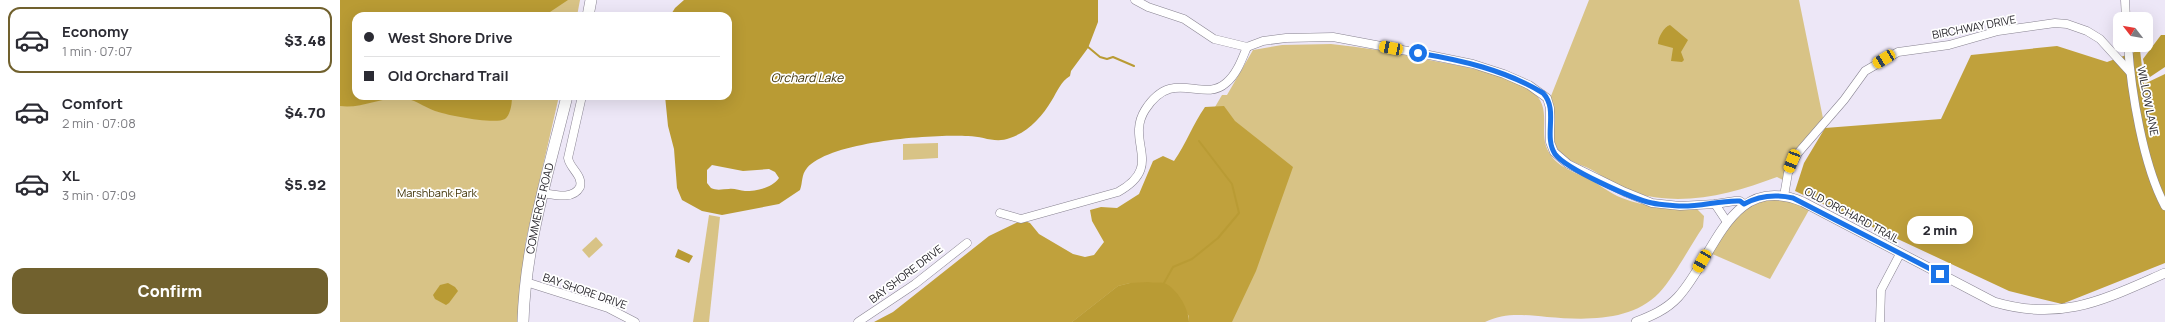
<!DOCTYPE html>
<meta charset="utf-8">
<style>
body{margin:0;font-family:Manrope,sans-serif;background:#f2f2f3;color:#2b2b33;height:100vh;display:flex;flex-direction:column;font-size:15px;white-space:nowrap}
*{box-sizing:border-box;margin:0}
p{font-size:13px;color:#7c7c81}
.icon{flex:none;width:22px;height:22px;fill:none;stroke:currentColor;stroke-width:2;stroke-linecap:round;stroke-linejoin:round}
.map{position:relative;flex:1;overflow:hidden}
.side{display:flex;flex-direction:column;background:#fff;width:340px}
.side>*{flex:none}
.hud{position:absolute;left:12px;top:12px;width:380px;height:88px;border-radius:12px;box-shadow:0 4px 16px #0002;display:grid;align-content:center;height:88px;padding:0 12px;background:#fff}
.needle{width:26px;rotate:301deg}
.controls{position:absolute;left:1773px;top:12px;display:grid;gap:8px}
.controls a{display:grid;place-items:center;width:40px;height:40px;border-radius:8px;background:#fff;box-shadow:0 4px 16px #0002;font-size:20px}
.end{position:absolute;width:18px;height:18px;margin:-9px;border:5px solid #1a73e8;background:#fff;box-shadow:0 0 0 2px #fff}
.from{border-radius:50%}
.bubble{position:absolute;height:28px;border-radius:12px;background:#fff;box-shadow:0 4px 16px #0002;font-size:13px;font-weight:800;line-height:28px;text-align:center}
.car{position:absolute;width:12px;height:24px;margin:-12px -6px;border-radius:5px;box-shadow:0 0 3px 1px #0007;background:linear-gradient(#f5c518 24%,#345 0 40%,#f5c518 0 76%,#345 0 86%,#f5c518 0)}
.hud b{display:flex;align-items:center;gap:14px;height:38px;font-size:15px}
.hud b+b{border-top:1px solid #e1e1e2}
.hud i{width:10px;height:10px;background:#2b2b33}
ul{padding:7px 0 0;list-style:none}
li{display:flex;align-items:center;gap:12px;height:66px;margin:0 8px 6px;padding:0 4px;border:2px solid transparent;border-radius:12px}
li div{flex:1}
li b{display:block;font-size:15px}
li em{font-style:normal;font-weight:800}
li.current{border-color:#71612e}
li>.icon{width:36px;height:36px;stroke-width:1.5}
.action{display:flex;gap:8px;margin-top:auto;padding:8px 12px}
.action a{flex:1;height:46px;border-radius:12px;background:#71612e;color:#fff;font-size:16px;font-weight:800;line-height:46px;text-align:center}
main{display:flex;flex:1;min-height:0}
.map>svg:first-child{display:block}
</style>
<main>
<section class="side">
<ul>
<li class="current"><svg class="icon" aria-label="car" viewBox="0 0 24 24"><path d="M5 17H2v-5l4-1 3-4h7l3 4 3 1v5h-3M9 17h6M6 11h13"/><circle cx="7" cy="17" r="2"/><circle cx="17" cy="17" r="2"/></svg><div><b>Economy</b><p>1 min · 07:07</p></div><em>$3.48</em></li>
<li><svg class="icon" aria-label="car" viewBox="0 0 24 24"><path d="M5 17H2v-5l4-1 3-4h7l3 4 3 1v5h-3M9 17h6M6 11h13"/><circle cx="7" cy="17" r="2"/><circle cx="17" cy="17" r="2"/></svg><div><b>Comfort</b><p>2 min · 07:08</p></div><em>$4.70</em></li>
<li><svg class="icon" aria-label="car" viewBox="0 0 24 24"><path d="M5 17H2v-5l4-1 3-4h7l3 4 3 1v5h-3M9 17h6M6 11h13"/><circle cx="7" cy="17" r="2"/><circle cx="17" cy="17" r="2"/></svg><div><b>XL</b><p>3 min · 07:09</p></div><em>$5.92</em></li>
</ul>
<div class="action"><a>Confirm</a></div>
</section>
<div class="map">
<svg width="1825" height="322" viewBox="0 0 1825 322">
<rect width="100%" height="100%" fill="#ede7f7"/>
<!-- green -->
<g fill="#d8c386">
<path d="M0,0H240L237,16H16V96H219L186,240L177,322H0Z"/>
<path d="M1249,0H1459L1485,128L1478,132L1443,180L1437,177C1392,194 1343,207 1295,193C1279,188 1266,178 1252,170C1239,163 1224,161 1217,148C1210,135 1217,124 1214,112C1213,106 1210,100 1207,95L1211,96Z"/>
<path d="M991,44C1022,47 1053,52 1084,59C1119,66 1160,71 1191,91C1212,105 1200,127 1206,146C1213,165 1229,170 1245,177C1258,183 1269,193 1282,198C1306,208 1332,207 1357,209L1364,216L1363,227C1350,246 1334,277 1319,293C1291,322 1245,320 1207,317C1185,315 1165,312 1145,322H686L774,280L882,95H887L913,50L942,45Z"/>
<path d="M598,143V158L563,160V144Z"/>
<path d="M1438,195L1469,210L1430,279L1370,253L1397,212Z"/>
<path d="M369,215L380,217L369,322H353Z"/>
<path d="M256,237L263,245L249,258L242,250Z"/>
</g>
<!-- forest -->
<g fill="#c0a13c">
<path d="M1717,46L1767,62L1800,50L1804,84L1825,74V263L1722,304L1669,291L1455,191L1464,163L1485,128L1601,119L1631,55Z"/>
<path d="M884,106L895,121L953,167L916,271L892,322H849V316L824,283H790L778,286L732,322H534L553,312L649,236L682,220L690,223L699,234L733,254L745,257L754,255L764,242L752,221L750,210L761,207L777,208L799,194L813,161L823,156L834,161C846,144 853,124 865,107Z"/>
</g>
<!-- water -->
<g fill="#b99b34" fill-rule="evenodd">
<path d="M0,0H228L204,16H16V96H172C172,103 171,114 165,119C155,125 106,115 95,111C84,107 73,98 61,98C41,97 21,109 0,106Z"/>
<path d="M344,0H758V22L748,48L731,71L730,76C721,81 717,92 712,100C702,117 688,132 670,138C655,144 643,136 628,136C593,134 490,141 467,168C461,175 463,182 460,190L439,204L382,215L362,211L342,200L337,188L334,149L328,126L325,96H388V16H330L335,8ZM372,165L403,171L429,169L435,172L439,178C432,188 417,191 405,191C400,191 394,188 389,189C383,189 377,191 371,188L367,183V170Z"/>
<path d="M1330,25L1348,40L1341,52L1344,60L1342,62L1331,61L1333,48L1318,44C1318,37 1324,27 1330,25Z"/>
<path d="M1821,35H1825V67L1810,77L1805,69L1803,59Z"/>
<path d="M338,249L353,256L349,263L335,257Z"/>
<path d="M808,282C813,283 820,282 824,283C837,288 849,309 849,322H732L778,286L790,283Z"/>
<path d="M108,283L115,287L118,291L109,303L106,305L95,299L93,295L100,285Z"/>
</g>
<g fill="none" stroke-linecap="round" stroke-linejoin="round">
<!-- stream -->
<g stroke="#b99b34" stroke-width="2">
<path d="M748,47L760,57L767,59L773,57L794,66"/>
<path d="M824,283L833,267L852,259L878,238L899,213L892,184L859,141"/>
</g>
<defs>
<g id="minor">
<path d="M795,0L808,7L844,19L874,39L907,47L923,41L946,38L993,37L1089,55L1133,64L1164,74L1189,85L1207,98L1210,108V142L1214,152L1228,164L1285,192L1312,203L1340,206L1375,204L1395,201H1400L1404,204"/>
<path d="M1785,0L1786,19"/>
<path d="M1788,45C1791,91 1803,165 1825,206"/>
<path d="M203,193C215,195 233,200 240,187C243,175 230,169 228,158L242,96"/>
<path d="M1444,196L1448,173L1458,153L1504,100L1525,71L1558,52L1609,45L1658,31L1715,23L1727,24L1747,31L1760,39L1790,72"/>
<path d="M1375,204L1387,222"/>
<path d="M660,213L681,219L778,192C825,166 785,142 805,110C833,66 862,104 886,83C897,74 902,59 907,47"/>
<path d="M186,282L268,308L295,322"/>
<path d="M518,322L575,284L627,243"/>
<path d="M1540,322L1541,290L1560,254"/>
</g>
<path id="tertiary" d="M1296,322C1311,316 1326,310 1338,297C1375,257 1390,171 1463,202L1654,302C1722,322 1763,300 1825,273"/>
<g id="secondary">
<path d="M248,16L251,0"/>
<path id="s1" d="M183,322C185,245 209,170 227,96"/>
</g>
</defs>
<!-- minor casing -->
<use href="#minor" stroke="#888391" stroke-width="9"/>
<!-- tertiary casing -->
<use href="#tertiary" stroke="#888391" stroke-width="10"/>
<!-- secondary casing -->
<use href="#secondary" stroke="#888391" stroke-width="12"/>
<!-- minor -->
<use href="#minor" stroke="#fff" stroke-width="8"/>
<!-- tertiary -->
<use href="#tertiary" stroke="#fff" stroke-width="9"/>
<!-- secondary -->
<use href="#secondary" stroke="#fff" stroke-width="11"/>
</g>
<g fill="none" stroke-linecap="round" stroke-linejoin="round">
<!-- route -->
<path stroke="#1a73e8" stroke-width="5" d="M1078,53C1121,60 1165,70 1203,93C1219,110 1203,136 1215,154C1226,169 1293,199 1312,203C1321,205 1331,205 1339,206C1360,207 1380,200 1400,201L1404,204C1420,195 1435,194 1453,198L1600,274"/>
</g>
<g text-anchor="middle" stroke-width="3.5" stroke-linejoin="round" paint-order="stroke">
<!-- street labels -->
<g font-size="11" fill="#26242a" stroke="#fff">
<text transform="translate(1634 27) rotate(-11)" y="4">BIRCHWAY DRIVE</text>
<text transform="translate(1808 101) rotate(79)" y="4">WILLOW LANE</text>
<text dy="4" stroke="none"><textPath href="#s1" startOffset="115">COMMERCE ROAD</textPath></text>
<text transform="translate(1512 215) rotate(28)" y="4">OLD ORCHARD TRAIL</text>
<text transform="translate(566 274) rotate(-37)" y="4">BAY SHORE DRIVE</text>
<text transform="translate(245 291) rotate(19)" y="4">BAY SHORE DRIVE</text>
</g>
<!-- park labels -->
<g font-size="11" fill="#413408" stroke="#fff">
<text x="97" y="197">Marshbank Park</text>
</g>
<!-- water labels -->
<g font-size="12" font-style="italic" fill="#3d3004" stroke="#fff">
<text x="467" y="82">Orchard Lake</text>
</g>
</g>
</svg>
<div class="controls">
<a><svg class="needle" viewBox="-14 -14 28 28"><path d="M0-13l5 13h-10z" fill="#e53935"/><path d="M0 13l5-13h-10z" fill="#7c7c81"/></svg></a>
</div>
<i class="end from" style="left:1078px;top:53px"></i>
<i class="end" style="left:1600px;top:274px"></i>
<div class="bubble" style="left:1567px;top:216px;width:66px">2 min</div>
<i class="car" style="left:1051px;top:48px;rotate:281deg"></i>
<i class="car" style="left:1544px;top:59px;rotate:239deg"></i>
<i class="car" style="left:1452px;top:161px;rotate:201deg"></i>
<i class="car" style="left:1362px;top:261px;rotate:210deg"></i>
<div class="hud">
<b><i class="from"></i>West Shore Drive</b>
<b><i></i>Old Orchard Trail</b>
</div>
</div>
</main>
